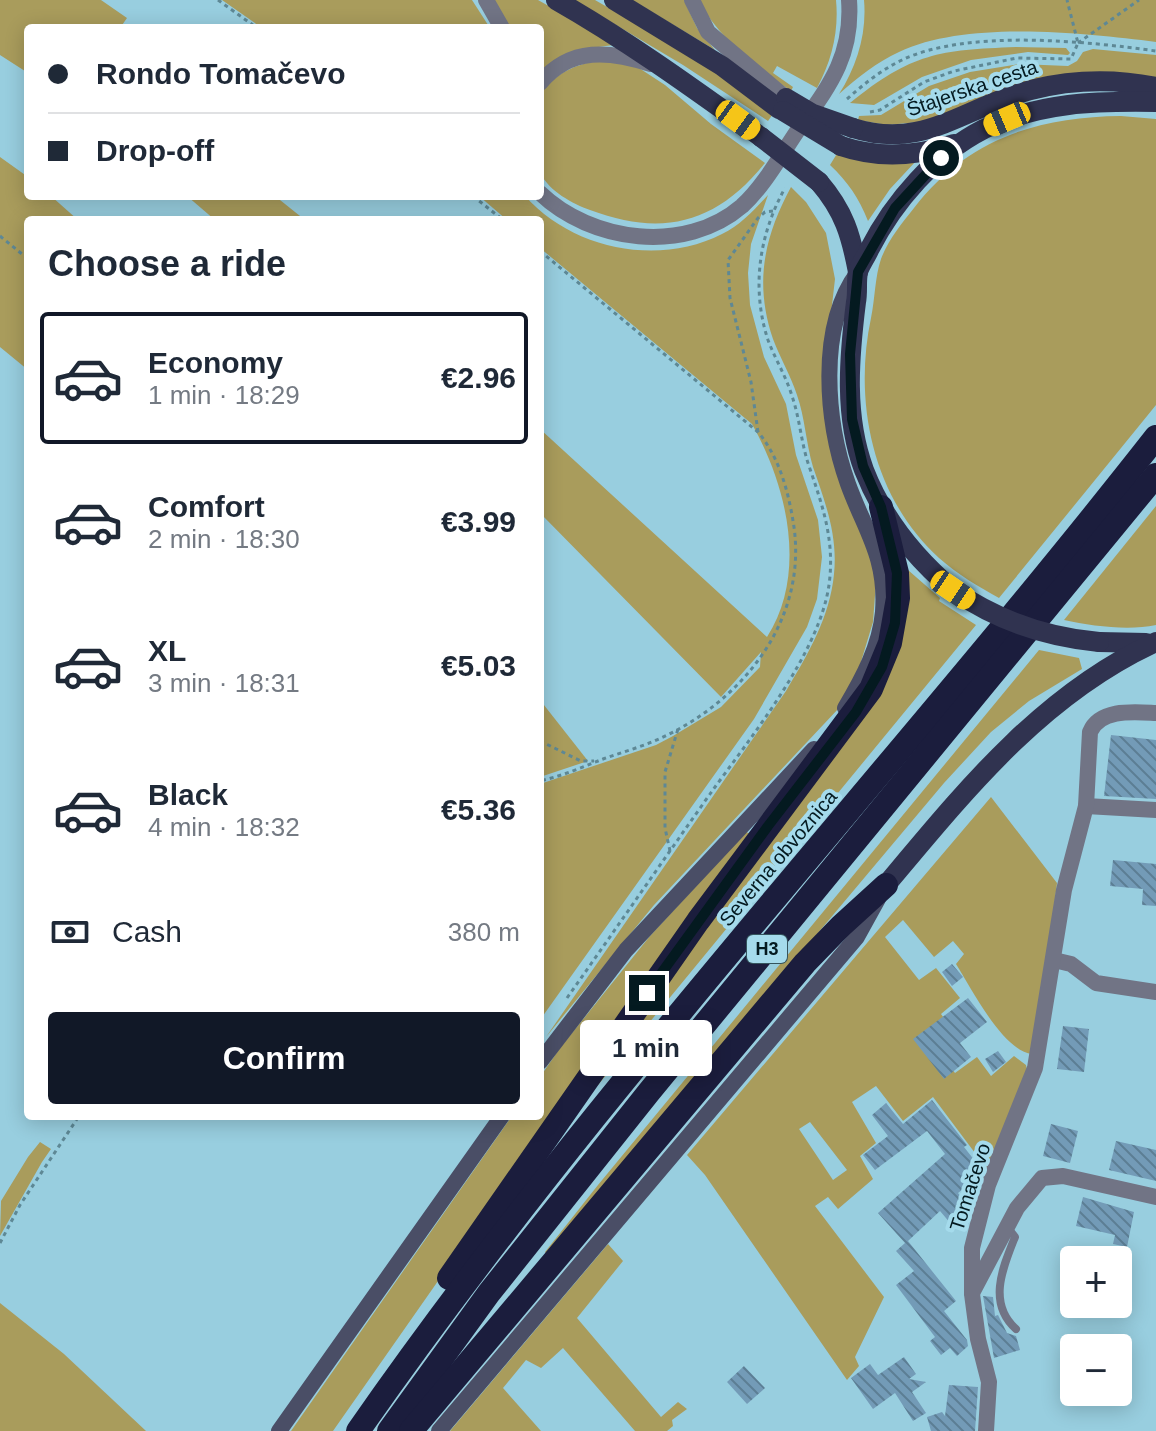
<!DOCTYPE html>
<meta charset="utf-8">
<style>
body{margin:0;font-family:Helvetica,sans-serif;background:#f6f6f7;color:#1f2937;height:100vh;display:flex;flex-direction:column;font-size:30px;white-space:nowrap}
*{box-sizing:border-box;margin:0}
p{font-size:26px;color:#747a83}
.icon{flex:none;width:44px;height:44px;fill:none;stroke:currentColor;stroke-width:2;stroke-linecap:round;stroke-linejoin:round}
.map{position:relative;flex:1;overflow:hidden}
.details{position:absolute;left:24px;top:216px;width:520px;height:904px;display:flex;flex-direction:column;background:#fff;border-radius:8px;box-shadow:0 4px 20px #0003}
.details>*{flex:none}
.top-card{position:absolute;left:24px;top:24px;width:520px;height:176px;border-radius:8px;box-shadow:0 4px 20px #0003;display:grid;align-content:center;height:176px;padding:0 24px;background:#fff}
.buttons{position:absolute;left:1060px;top:1246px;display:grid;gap:16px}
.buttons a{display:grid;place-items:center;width:72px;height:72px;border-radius:8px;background:#fff;box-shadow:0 4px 20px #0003;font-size:40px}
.end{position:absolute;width:36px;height:36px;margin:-18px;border:10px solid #041a20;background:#fff;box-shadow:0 0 0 4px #fff}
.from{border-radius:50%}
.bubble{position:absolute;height:56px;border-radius:8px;background:#fff;box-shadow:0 4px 20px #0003;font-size:26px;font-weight:700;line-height:56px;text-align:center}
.car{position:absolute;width:24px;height:48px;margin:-24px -12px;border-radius:10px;box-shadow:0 0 6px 2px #0007;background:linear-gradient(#f5c518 24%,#345 0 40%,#f5c518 0 76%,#345 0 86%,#f5c518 0)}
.top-card b{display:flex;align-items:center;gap:28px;height:76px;font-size:30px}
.top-card b+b{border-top:2px solid #e0e1e3}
.top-card i{width:20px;height:20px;background:#1f2937}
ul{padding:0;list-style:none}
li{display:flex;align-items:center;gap:24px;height:132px;margin:0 16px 12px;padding:0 8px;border:4px solid transparent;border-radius:8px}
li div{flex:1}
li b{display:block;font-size:30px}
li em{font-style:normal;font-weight:700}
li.current{border-color:#111827}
li>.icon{width:72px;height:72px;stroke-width:1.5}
h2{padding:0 24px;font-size:36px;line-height:96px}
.pay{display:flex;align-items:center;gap:20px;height:88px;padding:0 24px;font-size:30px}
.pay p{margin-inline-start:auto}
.cta{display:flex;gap:16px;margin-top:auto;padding:16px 24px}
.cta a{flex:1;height:92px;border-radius:8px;background:#111827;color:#fff;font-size:32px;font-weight:700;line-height:92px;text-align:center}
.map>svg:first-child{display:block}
</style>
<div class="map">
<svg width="1156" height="1431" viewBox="0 0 1156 1431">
<defs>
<pattern id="building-back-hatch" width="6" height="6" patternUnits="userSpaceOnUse" patternTransform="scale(2)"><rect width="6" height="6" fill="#739bb7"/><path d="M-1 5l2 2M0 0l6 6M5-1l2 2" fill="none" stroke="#5c7e94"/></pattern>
</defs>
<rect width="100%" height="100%" fill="#98cedf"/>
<!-- grass -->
<g fill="#a99c5c" fill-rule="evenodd">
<path d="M0,0H101L127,18L120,28H28V73L0,55Z"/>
<path d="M222,0H472L490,28H262Z"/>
<path d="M494,0H538L613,42V45L577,50L540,73V28H510Z"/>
<path d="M574,0H595L664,40L775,111L768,121L683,65Z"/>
<path d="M632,0H684L697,28L715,50Z"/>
<path d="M698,0H836C839,31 832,60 817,88L777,66L773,73L793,87L791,91C754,66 720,39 698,0Z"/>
<path d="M864,0H1156V42C1083,33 967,20 899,52C877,62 858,77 839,94C857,66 867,33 864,0Z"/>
<path d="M1016,47L1066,48L1070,53L1068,55L1028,52L971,60L922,77L874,105L850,103C912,53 939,50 1016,47Z"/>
<path d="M1093,49L1156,55V78L1143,76L929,121L887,125L858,120L859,116L881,115L929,86L970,72L1019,64L1068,66L1077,61L1083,52Z"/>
<path d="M602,59L639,68L665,85L711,124L765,163C716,224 662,237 590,210C573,204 549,191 541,174C536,162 540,110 540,94C559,70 574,66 602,59Z"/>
<path d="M1121,116L1156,119V405L999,598C979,587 957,574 939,558C873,498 853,403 871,318C875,299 875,276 881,259C888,240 902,223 914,208C967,139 1037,117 1121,116Z"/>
<path d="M838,152L916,161L890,189L868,221C859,198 848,182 830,165Z"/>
<path d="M0,157L28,177V196H51L78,220H28V370L0,347Z"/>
<path d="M791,187L806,202L826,233L835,279L826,357V406L868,542L876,582L873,622L860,665L839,708L654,905L546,1037L786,691C808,654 830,617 834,574C838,535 825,502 813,467C806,443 805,418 797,395C791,376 780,358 773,339C754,283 764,237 791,187Z"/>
<path d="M768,195L751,244L748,273L750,305L764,357L786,404L796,455L818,520L822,557L817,599L807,627L754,719L540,1020V784L656,745L673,736L721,707L760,667L761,652L721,697L540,513V429L767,637C808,573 787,486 752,424L540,248V220H507L479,196H525C572,249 658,267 722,234C741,225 754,210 768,195Z"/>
<path d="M187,196H275L305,220H215Z"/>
<path d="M1156,506V625C1128,631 1092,626 1064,620Z"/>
<path d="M908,570L940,598L939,601L976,625L598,1085L594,1082L858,720Z"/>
<path d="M1039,650L1079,658L1082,669L1029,701L991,732L944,783L547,1255L545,1252L598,1185Z"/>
<path d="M540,700L588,761L540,777Z"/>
<path d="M991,797L1057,883L1045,982L1032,1054C1003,1051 971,988 956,964L964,954L953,941L934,957L903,920L885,937L919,980L936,968L960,998L941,1014L955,1033L936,1048L955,1073L977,1057L991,1076L1014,1056L1026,1065L1027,1070L987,1169L933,1097L903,1121L876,1086L852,1102L876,1143L860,1156L873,1179L838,1209L828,1197L815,1206L884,1297L855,1357L859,1366L847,1380L705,1175L687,1155ZM810,1122L847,1170L833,1180L799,1129Z"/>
<path d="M746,832L751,834L333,1431H291L512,1116H540V1077L560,1048L650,936Z"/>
<path d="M40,1142L51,1149L42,1162L0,1236L1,1201L28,1157Z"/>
<path d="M608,1244L623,1261L577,1318L661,1417L678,1402L687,1409L672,1420L673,1426L667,1431H635L563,1348L541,1368L526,1360L503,1388L541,1431H450Z"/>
<path d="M0,1303L64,1354L146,1431H0Z"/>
</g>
<!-- building -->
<g fill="url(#building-back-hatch)">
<path d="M1111,735L1156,740V799L1104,796Z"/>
<path d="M1113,860L1156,864V906L1142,905L1143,889L1110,886Z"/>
<path d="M952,964L963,977L952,986L942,972Z"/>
<path d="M968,998L987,1022L960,1043L971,1057L944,1079L913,1039Z"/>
<path d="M1063,1026L1089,1029L1084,1072L1057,1069Z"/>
<path d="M998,1051L1006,1062L993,1072L985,1059Z"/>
<path d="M932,1100L967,1145L964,1147L982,1170L980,1176L958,1193L970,1208L951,1224L940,1211L908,1241L956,1301L944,1311L967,1340L968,1346L957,1356L950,1348L941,1355L930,1341L935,1337L896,1285L914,1271L896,1251L905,1243L878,1213L945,1154L927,1131L875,1170L863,1155L888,1136L872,1115L886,1103L903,1124Z"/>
<path d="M1051,1124L1078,1131L1070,1163L1043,1156Z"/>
<path d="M1116,1141L1156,1150V1181L1109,1170Z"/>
<path d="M1083,1197L1134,1212L1127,1247L1113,1244L1115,1235L1076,1226Z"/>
<path d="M983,1296L993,1297L995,1316L998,1315L1007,1333L1016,1336L1020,1350L994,1358Z"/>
<path d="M904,1357L916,1374L909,1379L926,1382L912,1392L926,1413L913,1421L895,1393L873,1409L851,1378L870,1364L878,1375Z"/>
<path d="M744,1366L765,1388L747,1404L727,1382Z"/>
<path d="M949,1385L978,1387L975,1431H931L927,1417L942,1412L945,1416Z"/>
</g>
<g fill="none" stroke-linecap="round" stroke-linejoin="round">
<!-- path -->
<g stroke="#5e8895" stroke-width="3" stroke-dasharray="4 4" stroke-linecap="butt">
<path d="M218,0L257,28"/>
<path d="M1078,43L1139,0"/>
<path d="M847,99C864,84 881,70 902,60C967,29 1085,41 1156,51"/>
<path d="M870,112L880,110L924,82L954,71L1017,58L1071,59L1078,43L1067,0"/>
<path d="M473,196L503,220"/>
<path d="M0,236L28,259"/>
<path d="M540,251L758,432C780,458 789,494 794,527C807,621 742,701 661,738C642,747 622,752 603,759C583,767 562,776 540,781"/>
<path d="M758,432L751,382L730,298L728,260L758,218L765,212L773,211"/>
<path d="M540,741L581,761H594"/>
<path d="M670,851L665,828V772L678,729"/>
<path d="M567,998C615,930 662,862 710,794C750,738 819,654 829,585C835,541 823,507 809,466C801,443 800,419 792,396C786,376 775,359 768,340C751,288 759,235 785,188"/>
<path d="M0,1243L20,1205L79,1116"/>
</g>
<!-- lane -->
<path stroke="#717485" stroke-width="8" d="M1007,1227L1015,1237C1003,1267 987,1303 1016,1329"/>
<!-- street -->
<g stroke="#717485" stroke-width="16">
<path d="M486,0L502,28"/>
<path d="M692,0L708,32L786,98"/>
<path d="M540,83C571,46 610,51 651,64"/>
<path d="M540,193C591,242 685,255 742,206C765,185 782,153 800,127C830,85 853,55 849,0"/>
<path d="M1086,806L1156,810"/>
<path d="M1054,960L1071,964L1096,983L1156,992"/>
<path d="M972,1293L1017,1208L1042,1178L1063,1176L1156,1197"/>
<path d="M986,1431L989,1382L978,1339L972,1294V1248L988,1185L1035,1068L1064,890L1086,806L1090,732C1100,708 1135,712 1156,713"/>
</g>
<!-- secondary -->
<g stroke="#4a4e66" stroke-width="16">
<path d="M845,708C863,678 880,646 883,612C887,557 865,531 848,484C826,422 817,327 858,272"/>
<path d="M540,1062L626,950L814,749"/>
<path d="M279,1431L502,1116"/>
<path d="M439,1431L857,937L878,899"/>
</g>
<!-- primary -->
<g stroke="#303350" stroke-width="20">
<path d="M556,0C628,41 694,89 761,137"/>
<path d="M614,0L722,66L779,109"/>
<path d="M853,128C916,148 954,116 1011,96C1057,80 1108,77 1156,87"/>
<path d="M841,146C879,159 917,156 954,144"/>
<path d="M819,182C844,211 851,235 858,272"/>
<path d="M953,590C914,557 883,519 864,470C844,416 849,358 856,302C858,293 856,281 858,272C860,265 866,257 869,250C894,201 935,154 984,129C1040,102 1096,101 1156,102"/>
<path d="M1099,642L1146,643"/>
<path d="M886,885C964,792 1042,694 1156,642"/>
</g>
<!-- highway -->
<g stroke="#1b1d3d" stroke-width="24">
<path d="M449,1278L698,921L871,689L890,643L898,598L897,573L881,507"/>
<path d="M358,1431C601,1082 894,771 1156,437"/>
<path d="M389,1431L489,1293L649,1092L1156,475"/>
<path d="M411,1431L805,963L841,926L886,885"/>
</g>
<!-- primary-bridge -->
<g stroke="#303350" stroke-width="20">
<path d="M786,98L813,114L853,128"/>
<path d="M783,111L841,146"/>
<path d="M761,137L819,182"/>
<path d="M953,590C998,621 1045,637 1099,642"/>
</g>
</g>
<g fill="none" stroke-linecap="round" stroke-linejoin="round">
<!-- route -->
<path stroke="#041a20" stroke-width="10" d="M647,993L768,826L856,712L882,667L895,623L897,573L881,507L863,466L852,419L850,354L858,272L895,208L941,158"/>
</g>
<g text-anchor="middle" stroke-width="8" stroke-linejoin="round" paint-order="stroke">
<!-- shield labels -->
<rect fill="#a5dbec" stroke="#34545d" stroke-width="2" x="747" y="935" width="40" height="28" rx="6"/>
<g font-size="18" font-weight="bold" fill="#041a20">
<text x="767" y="955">H3</text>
</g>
<!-- street labels -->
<g font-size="20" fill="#041a20" stroke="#a5dbec">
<text transform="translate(972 88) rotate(-19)" y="7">Štajerska cesta</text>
<text transform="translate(778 858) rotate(-50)" y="7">Severna obvoznica</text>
<text transform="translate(970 1187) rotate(-72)" y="7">Tomačevo</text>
</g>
</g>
</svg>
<div class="buttons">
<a>+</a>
<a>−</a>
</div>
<i class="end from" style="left:941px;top:158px"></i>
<i class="end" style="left:647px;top:993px"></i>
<div class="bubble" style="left:580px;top:1020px;width:132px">1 min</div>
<i class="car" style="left:1007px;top:119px;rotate:247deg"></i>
<i class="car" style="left:738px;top:120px;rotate:126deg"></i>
<i class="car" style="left:953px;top:590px;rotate:124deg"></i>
<div class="top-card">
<b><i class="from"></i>Rondo Tomačevo</b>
<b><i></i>Drop-off</b>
</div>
<section class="details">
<h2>Choose a ride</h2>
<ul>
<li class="current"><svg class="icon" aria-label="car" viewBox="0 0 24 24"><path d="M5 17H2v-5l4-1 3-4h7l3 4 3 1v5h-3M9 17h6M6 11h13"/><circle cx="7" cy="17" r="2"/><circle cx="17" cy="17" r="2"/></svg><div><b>Economy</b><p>1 min · 18:29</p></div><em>€2.96</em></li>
<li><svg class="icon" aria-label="car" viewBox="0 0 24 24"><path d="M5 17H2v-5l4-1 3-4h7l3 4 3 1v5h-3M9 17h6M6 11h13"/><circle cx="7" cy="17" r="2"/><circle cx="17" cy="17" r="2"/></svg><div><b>Comfort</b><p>2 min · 18:30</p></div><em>€3.99</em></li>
<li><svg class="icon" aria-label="car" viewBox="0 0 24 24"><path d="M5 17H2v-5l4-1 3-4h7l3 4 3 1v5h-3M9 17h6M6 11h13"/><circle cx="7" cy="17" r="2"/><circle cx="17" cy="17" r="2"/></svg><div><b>XL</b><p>3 min · 18:31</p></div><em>€5.03</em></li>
<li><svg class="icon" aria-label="car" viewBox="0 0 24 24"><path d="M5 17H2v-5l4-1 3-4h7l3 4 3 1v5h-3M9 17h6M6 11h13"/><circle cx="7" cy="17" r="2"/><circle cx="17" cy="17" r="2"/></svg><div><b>Black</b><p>4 min · 18:32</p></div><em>€5.36</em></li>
</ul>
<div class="pay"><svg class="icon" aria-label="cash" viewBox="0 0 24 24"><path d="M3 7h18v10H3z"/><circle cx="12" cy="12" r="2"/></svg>Cash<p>380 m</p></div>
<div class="cta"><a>Confirm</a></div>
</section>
</div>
